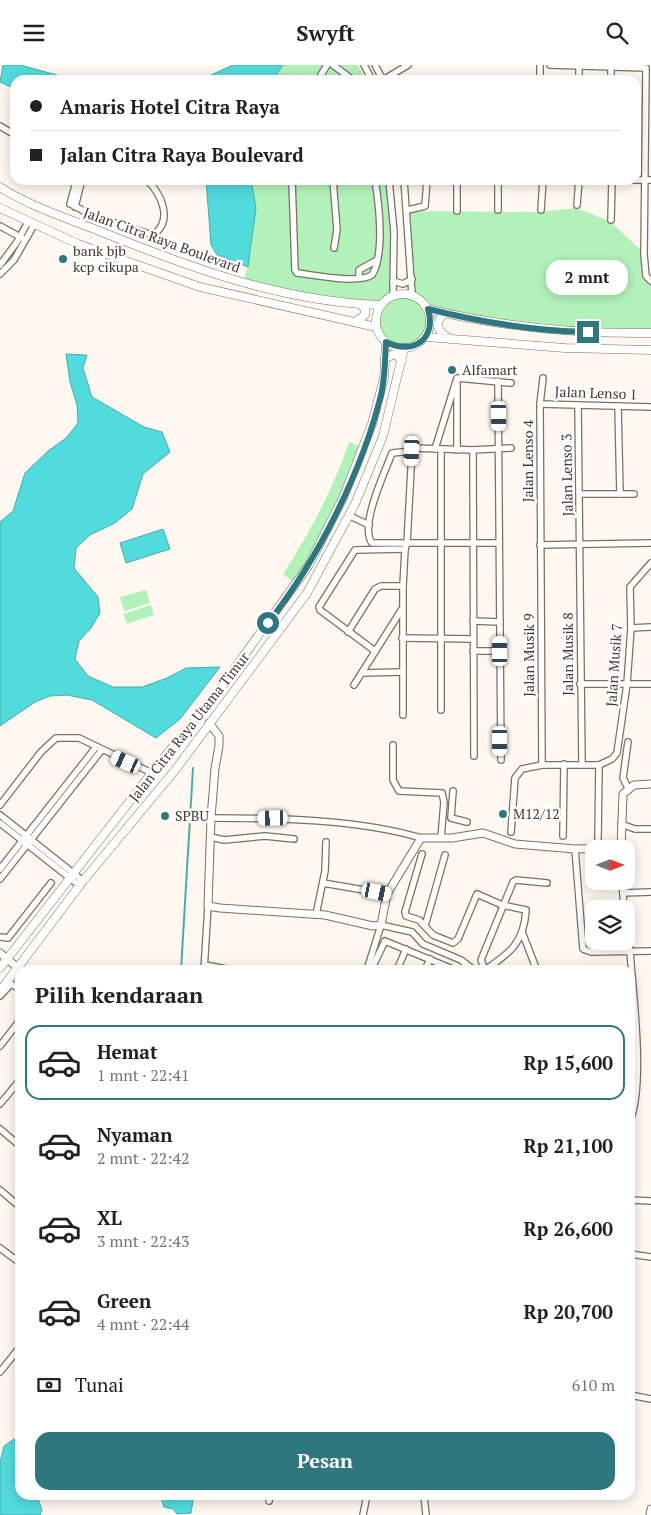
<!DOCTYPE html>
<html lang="id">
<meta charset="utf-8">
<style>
body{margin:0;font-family:"PT Serif",serif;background:#f6f6f6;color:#202124;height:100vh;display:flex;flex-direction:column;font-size:19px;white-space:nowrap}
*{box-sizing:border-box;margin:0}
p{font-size:16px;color:#757577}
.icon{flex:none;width:28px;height:28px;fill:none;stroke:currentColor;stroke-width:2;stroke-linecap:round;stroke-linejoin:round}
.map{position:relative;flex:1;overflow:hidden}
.panel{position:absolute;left:15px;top:900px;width:620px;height:535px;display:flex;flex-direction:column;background:#fff;border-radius:15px;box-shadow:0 2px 12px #0003}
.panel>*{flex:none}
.hud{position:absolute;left:10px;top:10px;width:631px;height:110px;border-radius:15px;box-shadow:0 2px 12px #0003;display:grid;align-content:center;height:110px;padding:0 20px;background:#fff}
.needle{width:32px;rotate:90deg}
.tools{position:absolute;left:585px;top:775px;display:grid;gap:10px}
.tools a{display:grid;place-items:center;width:50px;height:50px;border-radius:10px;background:#fff;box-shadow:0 2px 12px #0003;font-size:25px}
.end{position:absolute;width:22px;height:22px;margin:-11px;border:6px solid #2e777e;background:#fff;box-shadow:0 0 0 2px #fff}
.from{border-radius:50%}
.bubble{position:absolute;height:35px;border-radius:15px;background:#fff;box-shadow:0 2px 12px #0003;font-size:16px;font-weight:700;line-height:35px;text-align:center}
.car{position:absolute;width:15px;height:30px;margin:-15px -8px;border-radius:6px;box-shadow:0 0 4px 1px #0007;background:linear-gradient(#fff 24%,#345 0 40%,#fff 0 76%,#345 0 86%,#fff 0)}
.hud b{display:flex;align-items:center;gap:18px;height:48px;font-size:19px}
.hud b+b{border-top:1px solid #e0e0e0}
.hud i{width:12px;height:12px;background:#202124}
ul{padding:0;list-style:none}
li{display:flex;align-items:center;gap:15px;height:75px;margin:0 10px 8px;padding:0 10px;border:2px solid transparent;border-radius:15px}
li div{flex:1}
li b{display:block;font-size:19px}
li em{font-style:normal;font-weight:700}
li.current{border-color:#2e777e}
li>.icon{width:45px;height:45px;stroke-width:1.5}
h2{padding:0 20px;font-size:22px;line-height:60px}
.pay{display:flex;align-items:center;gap:12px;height:55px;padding:0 20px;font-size:19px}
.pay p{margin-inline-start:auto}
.cta{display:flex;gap:10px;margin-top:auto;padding:10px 20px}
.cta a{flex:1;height:58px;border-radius:15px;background:#2e777e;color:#fff;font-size:20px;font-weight:700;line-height:58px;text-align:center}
header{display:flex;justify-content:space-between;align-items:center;height:65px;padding:0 20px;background:#fff;font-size:22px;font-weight:700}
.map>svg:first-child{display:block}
</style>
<header><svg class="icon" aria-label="menu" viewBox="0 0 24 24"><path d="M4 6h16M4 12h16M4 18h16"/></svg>Swyft<svg class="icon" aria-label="search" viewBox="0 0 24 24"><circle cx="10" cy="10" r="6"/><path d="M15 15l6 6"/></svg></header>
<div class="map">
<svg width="651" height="1450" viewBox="0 0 651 1450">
<rect width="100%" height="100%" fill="#fef8f1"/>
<!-- green -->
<g fill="#b2f2ba">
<path d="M283,0H358L366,15H273Z"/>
<path d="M251,115H389L394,167L393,230L403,228L413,230L408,146L540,147L577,143L611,157L644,188L645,207L651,216V269L570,267L428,244L430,260L427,272C410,287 374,284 376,255C376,248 380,242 382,236L349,237L243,216C255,184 256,148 251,115Z"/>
<path d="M349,377L363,382L343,433L296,519L283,509C310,467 333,425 349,377Z"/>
<path d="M146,525L150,538L124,546L120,532Z"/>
<path d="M151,540L154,550L127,559L123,549Z"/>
</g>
<!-- water -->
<g fill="#51dbdc" stroke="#4caaa9">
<path d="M3,0H20L75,15H15V24L0,17Z"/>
<path d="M233,0H283L273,15H200Z"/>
<path d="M206,115H251L256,143L248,202L217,190L211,180Z"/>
<path d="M66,289L87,290L83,303L92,332L144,362L162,367L170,387L143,409L132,444L115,458L90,470L76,483L74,503L98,532L100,548L91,563L79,576L75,594L88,611L113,622H142L167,613L186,603L220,602L180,654L156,673L92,635L67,630L50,631L35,637L0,661V457L13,446L25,408L48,386L66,373L78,358L77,340L70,317Z"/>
<path d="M163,464L170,484L126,498L120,478Z"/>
<path d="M14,1374L20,1377V1430L37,1431L42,1445L40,1450H0V1397L4,1381Z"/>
<path d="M160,1430H194L191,1448L177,1449L173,1444L164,1442Z"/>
</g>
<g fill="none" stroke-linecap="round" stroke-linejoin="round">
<!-- stream -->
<path stroke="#4caaa9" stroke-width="2" d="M181,905L193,703"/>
<defs>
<g id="minor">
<path d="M333,0L353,15"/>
<path d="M364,0L372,15"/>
<path d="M375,0L383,15L408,0"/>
<path d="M540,0V15"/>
<path d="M550,0L646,3L644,189L646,211L651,216"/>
<path d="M611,1V15"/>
<path d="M318,15L327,0"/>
<path d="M579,15V0"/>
<path d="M0,61L15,70"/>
<path d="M292,115L295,205L297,208C314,210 358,219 372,210C385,189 379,139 375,115"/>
<path d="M333,115L337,165L334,183"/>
<path d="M389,115L394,167L393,230"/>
<path d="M404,115L412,230"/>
<path d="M615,115H651"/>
<path d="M577,140L579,115"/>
<path d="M75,142L81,118L76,117L70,139H71L93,151L153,170C174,155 161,129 147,115"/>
<path d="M408,145L425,141L427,115"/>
<path d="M498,145V115"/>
<path d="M541,145L543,115"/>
<path d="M457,146V115"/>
<path d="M611,155L612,115"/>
<path d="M0,161L22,173"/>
<path d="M0,200L17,177L28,157"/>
<path d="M0,209L14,195L34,160"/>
<path d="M359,213V205L377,195"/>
<path d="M393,216L403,219L412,214"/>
<path d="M457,315V385"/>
<path d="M498,316L501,695"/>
<path d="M540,339L651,342"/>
<path d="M578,340L582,699"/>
<path d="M618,341L620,429"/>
<path d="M435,384L457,313L511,318"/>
<path d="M473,385L474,691"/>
<path d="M412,386L407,478H372C359,461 385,407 392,388L412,386L413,383L473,385L511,383"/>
<path d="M581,429H634"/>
<path d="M350,451L369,460"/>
<path d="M540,480L651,478"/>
<path d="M473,556L500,557"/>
<path d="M631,563L651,562"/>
<path d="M348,567L375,524L381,521H403"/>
<path d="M402,573L473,574"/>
<path d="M375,586L320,545L319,542L355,485L405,484L407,478H499"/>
<path d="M473,586H500"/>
<path d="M362,608L402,607"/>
<path d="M580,619H651"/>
<path d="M354,620L402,544"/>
<path d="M441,645V385"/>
<path d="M403,650V521L405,484"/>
<path d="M393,680V715L399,726L442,728L444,737L441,773"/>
<path d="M542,700L540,339L543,313"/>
<path d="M628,723L623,713L628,677"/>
<path d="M453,726L451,753L467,757"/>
<path d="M0,740L41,687L56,673H79L152,708"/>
<path d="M0,750L83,816"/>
<path d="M211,753C277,753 358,754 421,773"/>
<path d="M0,758L80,821"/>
<path d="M621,759L635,764H651"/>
<path d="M511,767L515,713L522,704L542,700H599L612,694L617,688L627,619L631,563L630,522L651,498"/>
<path d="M563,771L564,699"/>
<path d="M211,772L224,775L265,771L294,774"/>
<path d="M598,773L599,700"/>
<path d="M575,784L583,884L591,887L651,886"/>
<path d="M422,789L405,847L406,851L419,855L433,870L453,878L458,874L477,829L502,840L526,845C524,878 510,888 485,905"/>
<path d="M0,804L96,682"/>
<path d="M0,814L101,686"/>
<path d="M622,816L624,844"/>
<path d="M323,818L387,829"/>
<path d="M623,828L651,827"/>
<path d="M316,850L325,806L326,777"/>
<path d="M425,861L445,790"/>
<path d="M522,867L536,903L534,905"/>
<path d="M626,868L630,886C633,930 645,1018 630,1056"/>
<path d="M0,872L8,873L51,818"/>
<path d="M205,900L232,905"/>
<path d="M204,905L208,841"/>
<path d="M367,905L381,860L412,867L423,879L461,895L474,905"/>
<path d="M371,905L385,876L455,905"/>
<path d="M397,905L406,884"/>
<path d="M425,905L430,894"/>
<path d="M485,905L481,895L513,817L516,815L547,818"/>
<path d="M0,931L11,919L20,924"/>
<path d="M0,981L20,955"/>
<path d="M0,1039L20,1015"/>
<path d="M0,1064L20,1081"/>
<path d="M0,1125L20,1142"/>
<path d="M630,1135L651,1136"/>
<path d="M0,1183L20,1198"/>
<path d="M630,1189L651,1192"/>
<path d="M0,1307L20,1282"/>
<path d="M630,1330L651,1334"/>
<path d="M424,1430L426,1450"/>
<path d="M269,1436L270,1430"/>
<path d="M363,1450L367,1430"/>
</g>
<g id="tertiary">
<path d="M209,658L219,671V681L215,703L211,753L208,841L220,843L325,850L373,861L381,860L387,829L421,773H452L483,768L515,779L575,784L621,783L623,729L634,720L651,719"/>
<path d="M0,888L18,903"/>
<path d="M650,1450L651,1444"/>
</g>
<g id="secondary">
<path d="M0,122C29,141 64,152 97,165C188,202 282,237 381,240"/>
<path d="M0,143L78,179L200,222L376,262"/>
<circle cx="403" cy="256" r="27"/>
<path d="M427,244C502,262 575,269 651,268"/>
<path d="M445,248C434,258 436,264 447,272"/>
<path d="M355,257L365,250V244L360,239"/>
<path d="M427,272L565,283L651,285"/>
<path d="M385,293L395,289L402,296"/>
<path d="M0,903L161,696L212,635L309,500L343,433L372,359L384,313L386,277"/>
<path d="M0,926L83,816L176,704L307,528L355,439L383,371L404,283"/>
</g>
</defs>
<!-- minor casing -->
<use href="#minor" stroke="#7c6f60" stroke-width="8"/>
<!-- tertiary casing -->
<use href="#tertiary" stroke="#7c6f60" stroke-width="9"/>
<!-- secondary casing -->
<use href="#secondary" stroke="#7c6f60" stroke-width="9"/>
<!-- minor -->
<use href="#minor" stroke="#fff" stroke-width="5.5"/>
<!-- tertiary -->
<use href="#tertiary" stroke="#fff" stroke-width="7"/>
<!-- secondary -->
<use href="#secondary" stroke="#fff" stroke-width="8"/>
</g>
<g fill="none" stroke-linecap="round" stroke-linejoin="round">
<!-- route -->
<path stroke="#2e777e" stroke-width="6" d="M268,558C317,496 362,407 381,330C385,313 385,295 386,277C414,291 437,273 428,244C480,257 533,266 588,267"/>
</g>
<!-- markers -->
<g fill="#2e777e" stroke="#fff" stroke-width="2">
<circle cx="63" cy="194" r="5"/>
<circle cx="452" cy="305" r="5"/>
<circle cx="503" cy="749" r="5"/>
<circle cx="165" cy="751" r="5"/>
</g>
<g text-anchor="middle" stroke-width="5" stroke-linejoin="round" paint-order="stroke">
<!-- street labels -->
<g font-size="14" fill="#3f3933" stroke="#fff">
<text transform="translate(162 175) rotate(20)" y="5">Jalan Citra Raya Boulevard</text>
<text transform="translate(596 328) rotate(2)" y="5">Jalan Lenso 1</text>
<text transform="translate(528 396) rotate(-90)" y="5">Jalan Lenso 4</text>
<text transform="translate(567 410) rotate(-91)" y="5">Jalan Lenso 3</text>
<text transform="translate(568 589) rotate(-90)" y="5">Jalan Musik 8</text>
<text transform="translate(529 590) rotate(-90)" y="5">Jalan Musik 9</text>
<text transform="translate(614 600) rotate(-86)" y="5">Jalan Musik 7</text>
<text transform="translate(189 662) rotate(-52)" y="5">Jalan Citra Raya Utama Timur</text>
</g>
<!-- poi labels -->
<g font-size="14" fill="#3f3933" stroke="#fff" text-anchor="start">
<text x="73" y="191">bank bjb<tspan x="73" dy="16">kcp cikupa</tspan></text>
<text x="462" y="310">Alfamart</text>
<text x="513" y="754">M12/12</text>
<text x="175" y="756">SPBU</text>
</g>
</g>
</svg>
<div class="tools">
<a><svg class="needle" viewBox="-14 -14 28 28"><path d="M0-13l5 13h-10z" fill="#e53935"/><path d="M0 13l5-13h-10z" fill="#757577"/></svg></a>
<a><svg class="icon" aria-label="layers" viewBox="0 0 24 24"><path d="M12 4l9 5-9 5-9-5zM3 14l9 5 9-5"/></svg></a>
</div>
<i class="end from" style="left:268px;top:558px"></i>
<i class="end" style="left:588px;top:267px"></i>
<div class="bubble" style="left:546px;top:195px;width:82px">2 mnt</div>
<i class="car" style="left:499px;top:351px;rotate:179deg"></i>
<i class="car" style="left:412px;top:386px;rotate:183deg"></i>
<i class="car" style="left:500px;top:586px;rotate:0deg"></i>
<i class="car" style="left:500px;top:676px;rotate:180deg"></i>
<i class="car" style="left:126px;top:697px;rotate:294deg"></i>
<i class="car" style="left:273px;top:753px;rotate:269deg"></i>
<i class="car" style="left:377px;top:827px;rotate:102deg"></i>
<div class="hud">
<b><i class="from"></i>Amaris Hotel Citra Raya</b>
<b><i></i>Jalan Citra Raya Boulevard</b>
</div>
<section class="panel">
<h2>Pilih kendaraan</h2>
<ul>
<li class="current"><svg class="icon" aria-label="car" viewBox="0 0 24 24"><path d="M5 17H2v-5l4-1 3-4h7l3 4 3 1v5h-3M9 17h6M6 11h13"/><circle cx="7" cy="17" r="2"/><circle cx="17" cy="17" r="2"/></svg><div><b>Hemat</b><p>1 mnt · 22:41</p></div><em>Rp 15,600</em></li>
<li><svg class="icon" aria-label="car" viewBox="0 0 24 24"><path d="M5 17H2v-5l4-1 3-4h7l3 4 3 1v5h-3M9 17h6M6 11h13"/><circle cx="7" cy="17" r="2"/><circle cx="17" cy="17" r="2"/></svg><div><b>Nyaman</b><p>2 mnt · 22:42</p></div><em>Rp 21,100</em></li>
<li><svg class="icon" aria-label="car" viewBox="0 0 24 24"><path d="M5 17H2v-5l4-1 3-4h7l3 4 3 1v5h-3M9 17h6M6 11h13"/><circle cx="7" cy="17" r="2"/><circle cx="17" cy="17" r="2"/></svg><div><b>XL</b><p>3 mnt · 22:43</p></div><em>Rp 26,600</em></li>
<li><svg class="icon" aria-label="car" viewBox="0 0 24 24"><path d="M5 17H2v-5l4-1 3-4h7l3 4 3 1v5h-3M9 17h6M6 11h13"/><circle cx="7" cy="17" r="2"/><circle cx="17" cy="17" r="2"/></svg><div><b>Green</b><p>4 mnt · 22:44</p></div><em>Rp 20,700</em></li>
</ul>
<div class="pay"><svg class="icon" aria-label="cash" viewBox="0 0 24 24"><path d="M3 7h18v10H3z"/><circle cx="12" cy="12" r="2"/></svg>Tunai<p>610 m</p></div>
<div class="cta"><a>Pesan</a></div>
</section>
</div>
